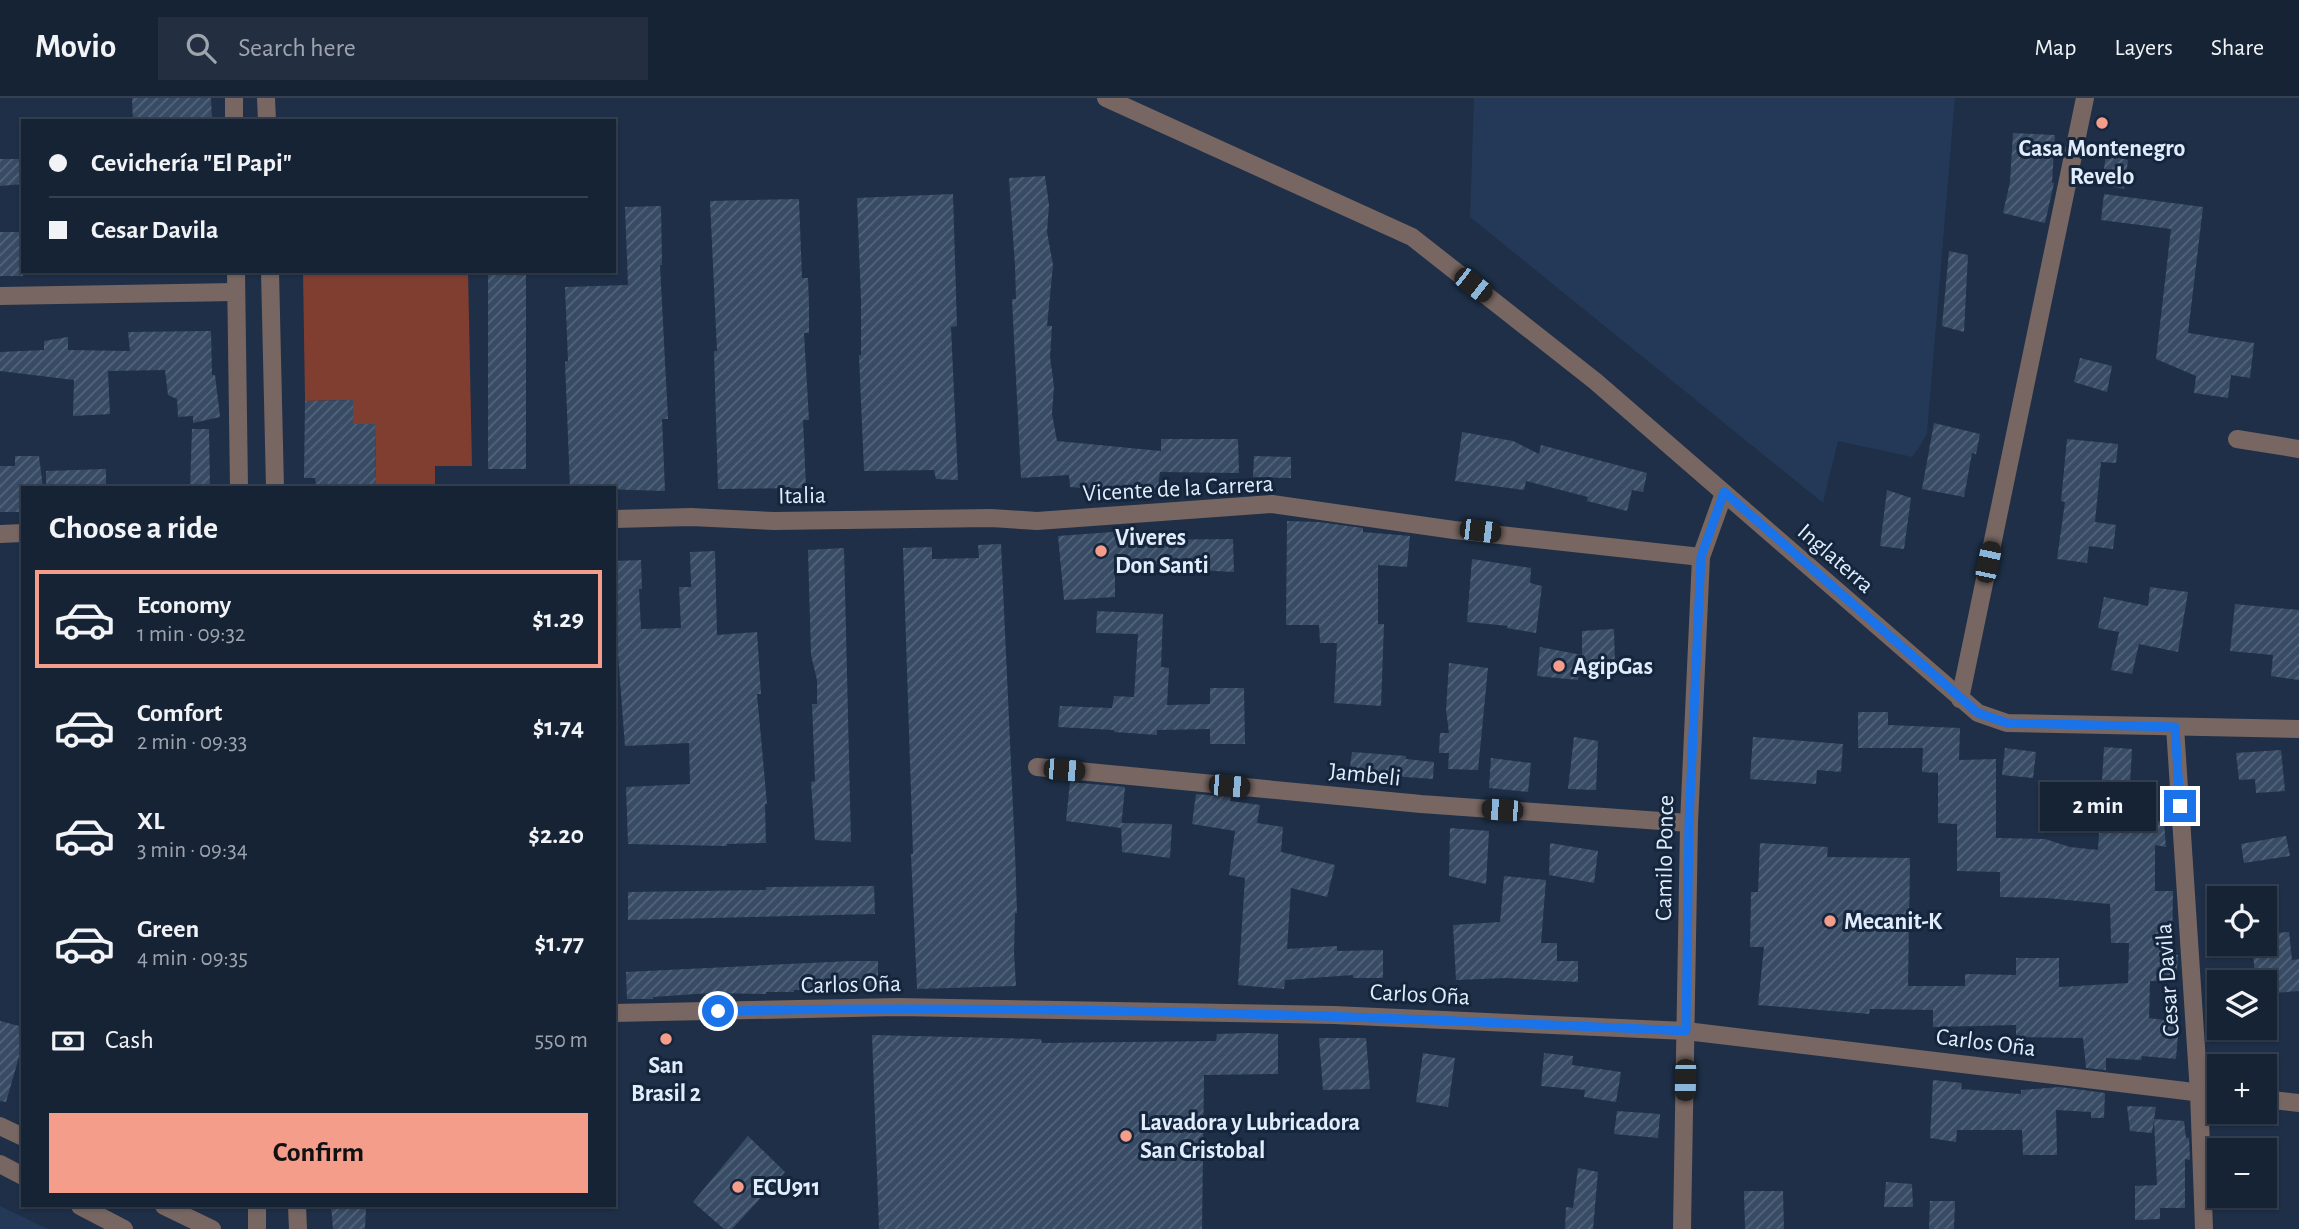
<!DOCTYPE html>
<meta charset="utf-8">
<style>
body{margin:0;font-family:"Alegreya Sans",sans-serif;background:#232f41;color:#f1f3f6;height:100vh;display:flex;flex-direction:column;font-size:26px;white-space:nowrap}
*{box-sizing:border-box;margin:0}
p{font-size:23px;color:#9ea4ad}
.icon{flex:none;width:38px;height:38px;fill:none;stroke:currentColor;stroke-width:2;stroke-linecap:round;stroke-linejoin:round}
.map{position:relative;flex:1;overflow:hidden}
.details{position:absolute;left:21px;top:388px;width:595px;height:721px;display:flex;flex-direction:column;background:#162335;border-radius:0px;box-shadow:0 2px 5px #0004,0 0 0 2px #354050}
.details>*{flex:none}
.top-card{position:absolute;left:21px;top:21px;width:595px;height:154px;border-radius:0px;box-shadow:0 2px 5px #0004,0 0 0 2px #354050;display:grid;align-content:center;height:154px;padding:0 28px;background:#162335}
.fabs{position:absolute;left:2207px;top:788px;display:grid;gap:14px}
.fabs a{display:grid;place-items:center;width:70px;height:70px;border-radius:0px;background:#162335;box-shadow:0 2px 5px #0004,0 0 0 2px #354050;font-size:35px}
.end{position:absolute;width:32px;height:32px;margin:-16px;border:9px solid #1a73e8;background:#fff;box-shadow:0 0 0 4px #fff}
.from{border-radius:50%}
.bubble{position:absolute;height:49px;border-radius:0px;background:#162335;box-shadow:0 2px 5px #0004,0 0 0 2px #354050;font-size:23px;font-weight:600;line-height:49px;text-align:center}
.car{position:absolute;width:21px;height:42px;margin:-21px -10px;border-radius:9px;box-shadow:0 0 5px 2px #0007;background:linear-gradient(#222 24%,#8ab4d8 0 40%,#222 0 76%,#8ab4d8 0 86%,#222 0)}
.top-card b{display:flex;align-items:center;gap:24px;height:66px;font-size:26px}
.top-card b+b{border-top:2px solid #354050}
.top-card i{width:18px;height:18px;background:#f1f3f6}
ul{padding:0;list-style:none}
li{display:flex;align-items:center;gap:21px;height:98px;margin:0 14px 10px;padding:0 14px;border:4px solid transparent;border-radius:0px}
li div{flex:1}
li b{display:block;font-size:26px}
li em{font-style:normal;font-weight:600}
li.selected{border-color:#f49d8b}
li>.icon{width:63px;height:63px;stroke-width:1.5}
h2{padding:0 28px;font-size:32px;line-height:84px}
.pay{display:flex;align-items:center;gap:18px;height:77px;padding:0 28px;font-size:26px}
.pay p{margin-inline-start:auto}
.cta{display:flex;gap:14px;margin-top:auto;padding:14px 28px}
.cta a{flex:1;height:80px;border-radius:0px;background:#f49d8b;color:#111;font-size:28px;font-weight:600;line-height:80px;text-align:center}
header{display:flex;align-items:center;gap:42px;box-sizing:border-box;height:98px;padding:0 35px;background:#162335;border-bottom:2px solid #354050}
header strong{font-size:33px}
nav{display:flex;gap:38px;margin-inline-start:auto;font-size:24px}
.search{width:490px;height:63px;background:#232f41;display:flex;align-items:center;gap:18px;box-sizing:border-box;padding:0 24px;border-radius:0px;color:#9ea4ad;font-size:26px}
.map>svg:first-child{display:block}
</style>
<header>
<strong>Movio</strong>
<div class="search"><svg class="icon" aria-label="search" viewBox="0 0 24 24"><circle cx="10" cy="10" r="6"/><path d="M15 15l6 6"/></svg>Search here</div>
<nav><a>Map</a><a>Layers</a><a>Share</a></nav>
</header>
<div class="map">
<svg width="2299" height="1131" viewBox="0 0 2299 1131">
<defs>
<pattern id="building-hatch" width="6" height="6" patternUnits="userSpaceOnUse" patternTransform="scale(1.75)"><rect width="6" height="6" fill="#384b64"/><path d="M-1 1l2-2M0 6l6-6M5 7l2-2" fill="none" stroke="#54657b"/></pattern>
</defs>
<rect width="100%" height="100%" fill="#1e2f47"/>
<!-- built -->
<g fill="#243957">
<path d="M1474,0H1955L1927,335L1920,348L1912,359L1838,343L1823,405L1470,119Z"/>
<path d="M0,1108L48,1131H0Z"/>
</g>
<!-- green -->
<path fill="#803e31" d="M303,173H468L472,368H435V390H376L375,327L353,326L352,302L305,303Z"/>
<!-- building -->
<g fill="url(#building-hatch)">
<path d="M132,0H211L212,23H133Z"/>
<path d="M2013,35L2055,37L2052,85H2054L2045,125L2003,115L2010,84Z"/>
<path d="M2106,56L2128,62L2124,91L2102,86Z"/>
<path d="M0,61H23V86L0,88Z"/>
<path d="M1045,78L1049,107L1047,134L1053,167L1047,228H1052L1050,259L1054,288L1052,316L1057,343L1161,353V341H1238L1239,375L1160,374L1157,396L1070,389L1069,377L1021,380L1012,201H1016L1015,168L1009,80Z"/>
<path d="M953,96L957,228L951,229L958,382L936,381L934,372L864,373L859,257H861V203L857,100Z"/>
<path d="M2104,96L2203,109L2188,235L2254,245L2250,280L2231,277L2228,300L2194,295L2196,278L2156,261L2171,131L2101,122Z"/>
<path d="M799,101L802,180H808L809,206V235H804L809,322H803L806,390L718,391L714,253H717L710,103Z"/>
<path d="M661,108L662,167H660L668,321H662L665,393L570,390L565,264L568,263L565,189L628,187L625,109Z"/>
<rect x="0" y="134" width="23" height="44"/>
<path d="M1949,153L1968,157L1964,234L1942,228Z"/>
<rect x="488" y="173" width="38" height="198"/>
<path d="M211,233L212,277H215L220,319L193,325V318L178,319L177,301L168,297L165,272L108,273L110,316L73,318L74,282L0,273V254L44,252V243L68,239V252L130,253L128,234Z"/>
<path d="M2080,260L2112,268L2107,294L2074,284Z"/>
<path d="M353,302V326H375L376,390H316L315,380H304L305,303Z"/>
<path d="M1934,325L1980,336L1976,356L1972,355L1964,399L1922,391Z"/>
<path d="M192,331H209L210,390H190Z"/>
<path d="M1462,334L1513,343L1539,356L1541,347L1647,375L1643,394L1632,392L1627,413L1587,403L1588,399L1526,383L1524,392L1455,383Z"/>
<path d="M2067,341L2118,346L2116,365L2101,364L2095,424L2116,427L2113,451L2089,448L2087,465L2057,461L2065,404L2061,403Z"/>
<path d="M15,358H39L43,390H23V414H0V368H15Z"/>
<path d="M1254,358L1291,359V380L1253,379Z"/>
<path d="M106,371V390H46V373Z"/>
<path d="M1887,392L1911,400L1904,451L1880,448Z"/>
<path d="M1287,423L1319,424L1363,430V434L1410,438L1407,469L1378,467V526H1384L1381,608L1334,605L1337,545H1320L1319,527H1286Z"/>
<path d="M1140,432L1141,442L1233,441L1234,474L1160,470L1159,466L1115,468V499L1064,502L1058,438Z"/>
<path d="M1001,446L1015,754L1017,815H1015L1014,855L1016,888L917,891L911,756H913L903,450L932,449V461L979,460L978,447Z"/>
<path d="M844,450L851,744L815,742L811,684L815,683L812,606H817V582L811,557L808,452Z"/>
<path d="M715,453L717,537L757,534L761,596H757L767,706H765L766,745L727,746V748L628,746L626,689L690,686L689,645L625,648L615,518L614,493H616L614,463L641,462L642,491H639L641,531L681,530L679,489H691L690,454Z"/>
<path d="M1472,461L1531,470L1530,485L1542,488L1536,535L1507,530L1508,528L1467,524Z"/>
<path d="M2150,489L2188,494L2178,554L2139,546L2132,576L2111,572L2119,534L2098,530L2104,499L2148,508Z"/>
<path d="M2235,506L2299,512V582L2271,578L2273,557L2230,553Z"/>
<path d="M1097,513L1163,516L1161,569L1169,570L1167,607L1210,606V590H1244L1245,646H1210V631L1157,632V637L1114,634V632L1058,629L1060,608L1112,610L1114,598L1134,599L1138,536L1096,535Z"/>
<path d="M1614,531L1615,569L1582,571V533Z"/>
<path d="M1540,549L1582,557L1578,582L1537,578Z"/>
<path d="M1449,565L1488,570L1478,672L1448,671L1449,655H1439L1440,635H1449L1446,612Z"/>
<path d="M1858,614H1888V627L1960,630L1959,662L1996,661V740L2045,741L2070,749L2098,752L2104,649L2132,651L2128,721L2164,724L2166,749L2155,747V793H2173L2172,857H2178L2176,884L2150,883L2149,920L2179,924L2176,961L2142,958L2141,962L2106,960V972L2086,970L2083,940L2016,939V927L1933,929V912L1870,911L1869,916L1758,907L1764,849H1750L1751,794H1758L1760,745L1828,749L1827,759L1910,760L1908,888H1965V876L2016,877V860H2059V889L2128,885L2129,845H2111L2110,806L2046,800L2000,799V774L1957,773V726L1938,725V675L1922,674L1923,650H1858Z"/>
<path d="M1574,639L1598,643L1596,692L1568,691Z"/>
<path d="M1753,639L1843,646L1841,674L1817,672L1816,686L1750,681Z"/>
<path d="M2005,650L2036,654L2033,680L2002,677Z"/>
<path d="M2281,652L2285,693L2256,695L2255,681L2239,682L2236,655Z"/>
<path d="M1352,654L1406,658V661L1434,664L1433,681L1349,675Z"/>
<path d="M1491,660L1531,665L1528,694L1489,690Z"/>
<path d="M1070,684L1125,689L1121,730L1066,723Z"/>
<path d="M1196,696L1231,699L1230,703L1260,707L1257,725L1283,729L1281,754L1335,767L1327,799L1291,790L1287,851L1337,848V853L1383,852V880H1353V877L1285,882L1284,891L1238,887L1245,780L1229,777L1235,733L1192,726Z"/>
<path d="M1121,725L1172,726L1170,760L1122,754Z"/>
<path d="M1450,730L1489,733L1486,786L1449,778Z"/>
<path d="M2286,738L2290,758L2244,765L2241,746Z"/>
<path d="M1550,745L1598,753L1594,785L1549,777Z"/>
<path d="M1504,778L1546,782L1541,845H1557V863H1578V884L1506,880L1456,882L1453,827L1500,824Z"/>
<path d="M874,788L875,816L628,822V794L766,792V789Z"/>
<path d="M2289,834L2292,862L2299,861V893L2274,895L2272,876L2255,877L2252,845H2264V836Z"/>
<path d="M851,863H878V890L794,892V894H766V896L710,895L653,899V901H627L626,874Z"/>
<path d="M0,923L23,929V945L6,1004L0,1003Z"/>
<path d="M1248,935L1278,936V976L1204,977L1202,1131H879L872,937L1041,941L1042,945L1216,943L1217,936Z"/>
<path d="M1319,940H1366L1370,991L1323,992Z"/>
<path d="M1423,955L1455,960L1448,1009L1416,1004Z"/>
<path d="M1544,955L1573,958L1572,967L1621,974L1616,1004L1584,999L1585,992L1541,988Z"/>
<path d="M1933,982L1962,985L1961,991L2021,996V992L2060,989L2105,995L2104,1020H2091V1014L2056,1012L2057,1057H2023L2022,1032H1957L1956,1044L1930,1040Z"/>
<path d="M2127,1008L2156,1009L2154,1021L2184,1023L2186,1040H2189L2190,1062L2185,1061V1110H2160V1121L2135,1122V1088L2157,1087L2154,1022L2152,1035L2130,1033Z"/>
<path d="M1617,1013L1660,1016L1658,1040L1614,1036Z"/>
<path d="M748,1038L785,1074L732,1131H724L693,1104Z"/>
<path d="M1578,1070L1598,1074L1593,1131H1565L1566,1109L1573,1110Z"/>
<path d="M1886,1084L1912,1086L1913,1109H1884Z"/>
<path d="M1744,1093H1783L1784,1131H1745Z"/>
<path d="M1930,1103H1955L1954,1131H1929Z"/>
<path d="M331,1108H366L365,1131H333Z"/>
</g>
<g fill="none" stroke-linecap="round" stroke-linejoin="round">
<!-- minor -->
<g stroke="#776662" stroke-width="18">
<path d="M234,0V23"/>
<path d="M266,0L267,23"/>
<path d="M1106,0L1412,139L1595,283L1978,615L2007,625L2299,631"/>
<path d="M236,173L239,390"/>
<path d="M270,173L275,390"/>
<path d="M0,198L236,194"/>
<path d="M2237,341L2299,351"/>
<path d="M614,421L691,419L774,423L991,420L1037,423L1272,406L1454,432L1701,459"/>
<path d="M0,436L23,435"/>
<path d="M1960,601L2085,0"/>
<path d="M2175,629L2199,995L2204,1131"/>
<path d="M1037,669L1421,706L1689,725"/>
<path d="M614,915L898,909L1334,917L1686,933L2219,997"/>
<path d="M2264,1001L2299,1005"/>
<path d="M257,1108V1131"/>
<path d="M297,1108L298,1131"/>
<path d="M1682,1131L1689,725L1701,459L1724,395"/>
</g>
<!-- tertiary -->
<g stroke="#776662" stroke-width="18">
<path d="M0,1028L23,1039"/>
<path d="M0,1066L23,1078"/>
<path d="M80,1108L124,1131"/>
<path d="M164,1108L212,1131"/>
</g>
</g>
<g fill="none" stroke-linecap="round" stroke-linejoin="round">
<!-- route -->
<path stroke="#1a73e8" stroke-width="9" d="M718,913C1041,906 1364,918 1686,933L1689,724L1701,459L1724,394L1978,615L2007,625L2175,629L2180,708"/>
</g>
<!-- markers -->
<g fill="#f49d8b" stroke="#14253c" stroke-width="2.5">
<circle cx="2102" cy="25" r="7"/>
<circle cx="1101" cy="453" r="7"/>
<circle cx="1559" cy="568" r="7"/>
<circle cx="1830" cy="823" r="7"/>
<circle cx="666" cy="941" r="7"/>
<circle cx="1126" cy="1038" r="7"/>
<circle cx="738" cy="1089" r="7"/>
</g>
<g text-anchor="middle" stroke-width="6" stroke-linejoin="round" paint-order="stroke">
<!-- poi labels -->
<g font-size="24" font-weight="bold" fill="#e1edfd" stroke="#14253c" text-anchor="start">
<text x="2102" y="58" text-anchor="middle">Casa Montenegro<tspan x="2102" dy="28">Revelo</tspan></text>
<text x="1115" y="447">Viveres<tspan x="1115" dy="28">Don Santi</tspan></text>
<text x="1573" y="576">AgipGas</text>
<text x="1844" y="831">Mecanit-K</text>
<text x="666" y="975" text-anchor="middle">San<tspan x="666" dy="28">Brasil 2</tspan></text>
<text x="1140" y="1032">Lavadora y Lubricadora<tspan x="1140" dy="28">San Cristobal</tspan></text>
<text x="752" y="1097">ECU911</text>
</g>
<!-- street labels -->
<g font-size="24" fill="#e1edfd" stroke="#14253c">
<text transform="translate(1178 390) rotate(-3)" y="8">Vicente de la Carrera</text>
<text transform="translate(802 397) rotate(-1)" y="8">Italia</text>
<text transform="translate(1836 460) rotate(41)" y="8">Inglaterra</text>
<text transform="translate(1365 676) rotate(6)" y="8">Jambeli</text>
<text transform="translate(1664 760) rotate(-89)" y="8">Camilo Ponce</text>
<text transform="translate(2167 882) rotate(-94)" y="8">Cesar Davila</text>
<text transform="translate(851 886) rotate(-1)" y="8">Carlos Oña</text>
<text transform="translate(1420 896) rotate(3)" y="8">Carlos Oña</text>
<text transform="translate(1986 944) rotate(7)" y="8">Carlos Oña</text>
</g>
</g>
</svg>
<div class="fabs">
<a><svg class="icon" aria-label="locate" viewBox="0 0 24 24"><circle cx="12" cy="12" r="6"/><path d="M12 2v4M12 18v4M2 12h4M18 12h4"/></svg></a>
<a><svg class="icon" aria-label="layers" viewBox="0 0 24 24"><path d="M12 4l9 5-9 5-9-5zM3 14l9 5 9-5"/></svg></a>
<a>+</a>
<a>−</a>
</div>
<i class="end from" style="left:718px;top:913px"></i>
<i class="end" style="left:2180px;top:708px"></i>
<div class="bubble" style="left:2040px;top:684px;width:116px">2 min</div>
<i class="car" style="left:1473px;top:187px;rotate:128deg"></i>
<i class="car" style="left:1480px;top:433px;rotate:97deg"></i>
<i class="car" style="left:1988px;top:464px;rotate:12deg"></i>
<i class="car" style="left:1064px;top:672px;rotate:95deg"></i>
<i class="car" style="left:1229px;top:688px;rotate:95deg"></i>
<i class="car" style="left:1502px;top:712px;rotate:274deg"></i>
<i class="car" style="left:1685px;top:982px;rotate:181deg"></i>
<div class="top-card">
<b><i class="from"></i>Cevichería &quot;El Papi&quot;</b>
<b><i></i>Cesar Davila</b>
</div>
<section class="details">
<h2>Choose a ride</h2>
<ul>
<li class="selected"><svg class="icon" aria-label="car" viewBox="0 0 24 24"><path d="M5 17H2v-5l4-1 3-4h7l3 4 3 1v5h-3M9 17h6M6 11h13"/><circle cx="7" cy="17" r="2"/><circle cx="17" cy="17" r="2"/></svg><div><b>Economy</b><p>1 min · 09:32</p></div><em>$1.29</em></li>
<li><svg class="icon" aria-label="car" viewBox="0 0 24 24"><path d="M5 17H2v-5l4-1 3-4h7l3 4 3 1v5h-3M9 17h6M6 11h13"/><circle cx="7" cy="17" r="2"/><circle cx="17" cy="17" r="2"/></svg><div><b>Comfort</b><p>2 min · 09:33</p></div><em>$1.74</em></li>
<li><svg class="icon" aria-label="car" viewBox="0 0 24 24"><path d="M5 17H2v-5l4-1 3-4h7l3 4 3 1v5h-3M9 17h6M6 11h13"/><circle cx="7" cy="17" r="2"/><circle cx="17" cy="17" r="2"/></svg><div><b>XL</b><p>3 min · 09:34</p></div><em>$2.20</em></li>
<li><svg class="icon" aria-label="car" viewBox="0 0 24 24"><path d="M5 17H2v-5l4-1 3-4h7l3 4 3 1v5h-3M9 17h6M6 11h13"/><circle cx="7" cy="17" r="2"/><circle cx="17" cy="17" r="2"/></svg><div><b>Green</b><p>4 min · 09:35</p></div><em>$1.77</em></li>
</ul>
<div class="pay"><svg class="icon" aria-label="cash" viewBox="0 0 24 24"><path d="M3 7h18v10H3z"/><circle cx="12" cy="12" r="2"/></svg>Cash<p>550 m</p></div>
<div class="cta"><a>Confirm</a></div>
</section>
</div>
